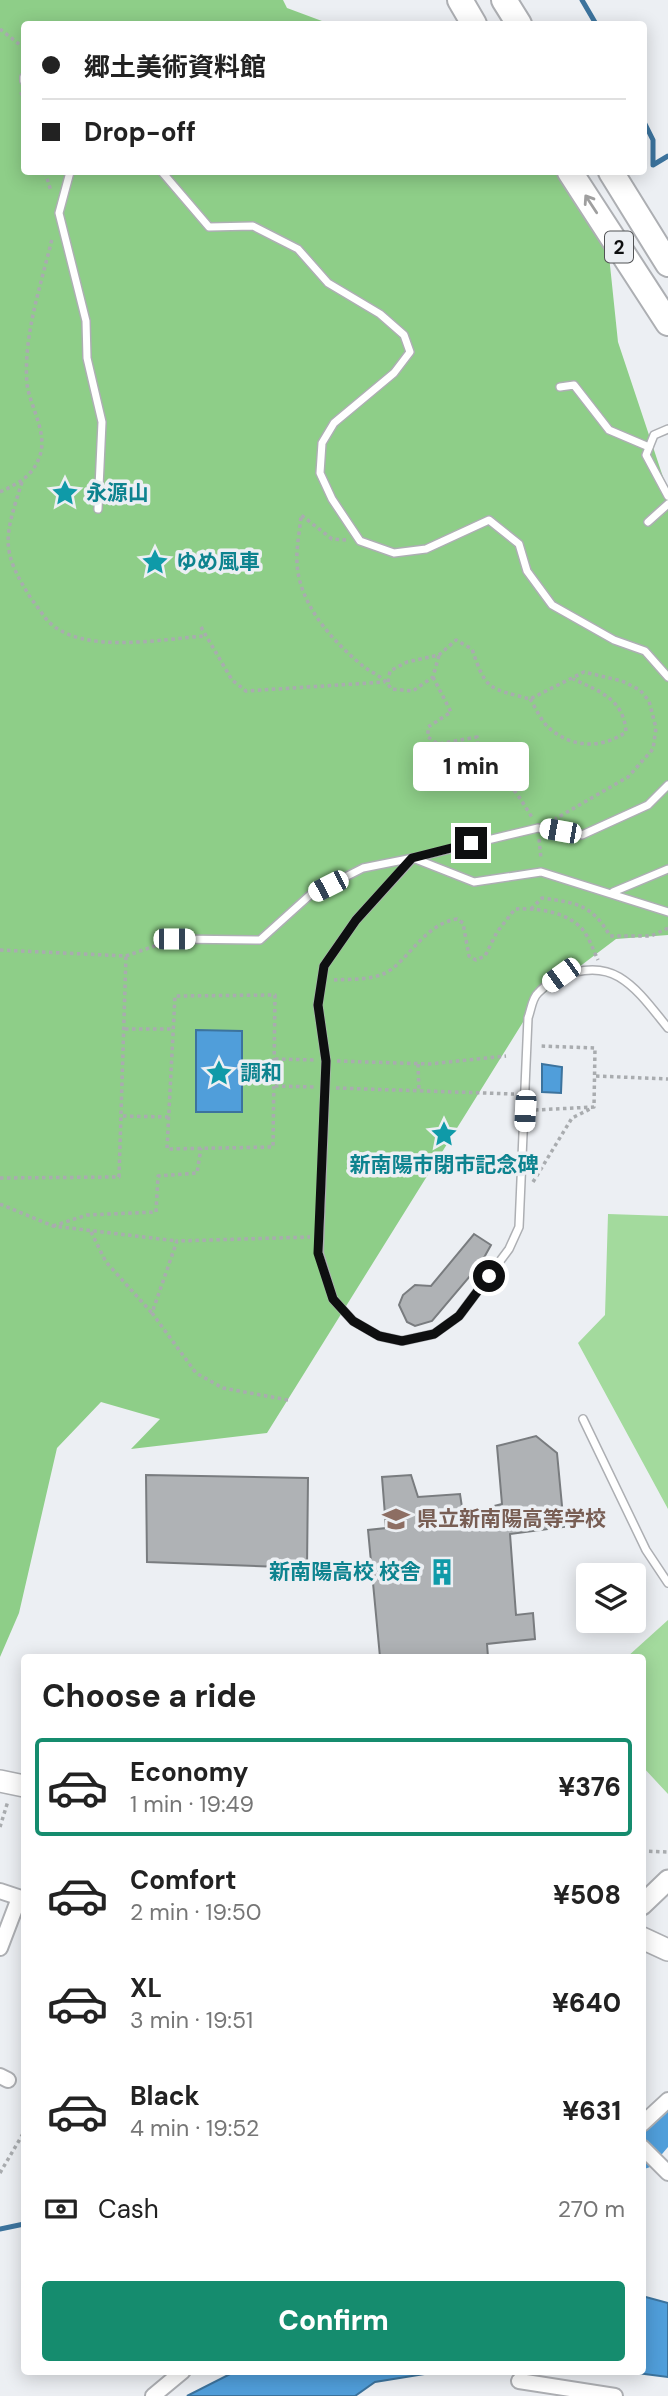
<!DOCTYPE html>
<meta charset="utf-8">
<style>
body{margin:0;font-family:"DM Sans","Noto Sans JP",sans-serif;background:#f6f6f6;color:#222;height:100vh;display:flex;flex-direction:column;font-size:26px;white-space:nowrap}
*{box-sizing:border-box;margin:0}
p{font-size:23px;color:#767676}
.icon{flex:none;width:38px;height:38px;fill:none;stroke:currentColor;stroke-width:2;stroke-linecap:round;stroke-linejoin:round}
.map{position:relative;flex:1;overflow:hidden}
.details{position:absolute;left:21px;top:1654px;width:625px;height:721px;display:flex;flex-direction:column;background:#fff;border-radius:7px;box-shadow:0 4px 18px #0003}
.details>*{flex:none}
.hud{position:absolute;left:21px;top:21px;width:626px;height:154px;border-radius:7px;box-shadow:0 4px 18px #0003;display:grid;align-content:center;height:154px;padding:0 21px;background:#fff}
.controls{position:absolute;left:576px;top:1563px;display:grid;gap:14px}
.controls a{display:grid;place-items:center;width:70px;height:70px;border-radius:7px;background:#fff;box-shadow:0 4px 18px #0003;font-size:35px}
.end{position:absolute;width:32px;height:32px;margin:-16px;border:9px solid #0e0f10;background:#fff;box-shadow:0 0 0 4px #fff}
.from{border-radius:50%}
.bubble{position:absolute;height:49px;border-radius:7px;background:#fff;box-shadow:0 4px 18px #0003;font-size:23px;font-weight:800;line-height:49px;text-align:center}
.car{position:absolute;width:21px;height:42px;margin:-21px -10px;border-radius:9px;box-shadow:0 0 5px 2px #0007;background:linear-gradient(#fff 24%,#345 0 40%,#fff 0 76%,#345 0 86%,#fff 0)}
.hud b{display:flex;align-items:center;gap:24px;height:66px;font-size:26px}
.hud b+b{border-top:2px solid #e0e0e0}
.hud i{width:18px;height:18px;background:#222}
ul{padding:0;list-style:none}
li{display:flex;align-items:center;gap:21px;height:98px;margin:0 14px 10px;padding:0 7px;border:4px solid transparent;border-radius:7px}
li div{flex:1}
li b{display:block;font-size:26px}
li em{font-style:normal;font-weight:800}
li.active{border-color:#158c6e}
li>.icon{width:63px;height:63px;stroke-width:1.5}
h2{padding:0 21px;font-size:32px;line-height:84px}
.pay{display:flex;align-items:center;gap:18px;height:77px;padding:0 21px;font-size:26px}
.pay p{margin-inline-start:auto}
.button{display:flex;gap:14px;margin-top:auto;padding:14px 21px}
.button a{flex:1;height:80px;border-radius:7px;background:#158c6e;color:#fff;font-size:28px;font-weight:800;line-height:80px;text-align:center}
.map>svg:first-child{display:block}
</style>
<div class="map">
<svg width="668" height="2396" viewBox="0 0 668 2396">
<rect width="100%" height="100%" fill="#eceff3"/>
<!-- green -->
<g fill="#a3da9d">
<path d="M608,1214L668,1216V1509L578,1343L605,1315Z"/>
<path d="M668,1620V1794L642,1766V1657H627Z"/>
</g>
<!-- forest -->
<path fill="#8ece88" d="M0,0H283L287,8L330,24H24V172H577L603,198L618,342L668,492V935L616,939L538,998L267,1433L131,1449L160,1419L101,1402L57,1448L19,1613L0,1657Z"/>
<!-- water -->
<g fill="#509eda" stroke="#3c739d" stroke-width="2">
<path d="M196,1030L242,1031V1112H196Z"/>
<path d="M542,1064L562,1067L561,1093L542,1092Z"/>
<path d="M642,2296L668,2303V2377L621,2371H642Z"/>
<path d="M236,2371H443L375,2382L355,2396H187Z"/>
</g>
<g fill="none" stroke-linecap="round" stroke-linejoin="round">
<!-- stream -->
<g stroke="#3c739d" stroke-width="5">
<path d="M582,0L596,24"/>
<path d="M644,122L653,140V165L668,156"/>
<path d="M0,2229L24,2224"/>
</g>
<!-- river -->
<path stroke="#509eda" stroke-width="32" d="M642,2153L668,2122"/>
</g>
<!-- building -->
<g fill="#afb2b5" stroke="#797c7f" stroke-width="2">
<path d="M474,1234L491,1245L481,1263L432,1321L415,1326L407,1322L399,1305L403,1295L415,1285L431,1286Z"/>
<path d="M536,1436L557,1453L564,1527L510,1534L516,1615L533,1613L535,1639L487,1644L488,1657H380L368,1530L386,1528L382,1477L411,1475L418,1497L460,1494L463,1514L502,1504L497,1446Z"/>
<path d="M146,1475L308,1478L307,1568L147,1562Z"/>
</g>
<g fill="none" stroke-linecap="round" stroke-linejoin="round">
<defs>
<g id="lane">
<path d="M24,77V81"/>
<path d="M70,172L59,213L86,321L87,358L102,422L98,509"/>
<path d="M162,172L209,227L253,226L298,249L328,283L380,314L404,335L410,352L394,373L334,423L322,443L320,473L332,499L360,541L394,553L426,549L489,520L519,544L527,571L552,605L614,640L645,651L668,677"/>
<path d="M560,387L574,385L609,430L649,447"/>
<path d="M668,429L654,435L646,455L668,496"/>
<path d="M648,522L668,504"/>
<path d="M668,785L648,805L582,835L538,828L413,858L356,920L324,966L318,1005L326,1061L319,1253L333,1299L353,1321L379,1336L402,1341L434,1334L459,1316L509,1249L519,1227L528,1018C531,1010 532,998 538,993C556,973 594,962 619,977C639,989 653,1010 668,1028"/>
<path d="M613,892L668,869"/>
<path d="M174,939L260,940L310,895L363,868L413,858L474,882L541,872L668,912"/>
<path d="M583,1419L646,1550L668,1583"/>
</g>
<g id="street">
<path d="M0,1891L24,1899"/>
<path d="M0,1948L19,1898"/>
<path d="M0,2076L8,2080"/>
<path d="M642,2124L668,2100"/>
<path d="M642,2147L668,2173"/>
<path d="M519,2381L615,2396"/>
<path d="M153,2396L183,2371"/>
</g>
<path id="secondary" d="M642,1905L668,1880"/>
<g id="primary">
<path d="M0,1781L24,1786"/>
<path d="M642,1938L668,1950"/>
</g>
<g id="highway">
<path d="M460,0L474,24"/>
<path d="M504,0L519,24"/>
<path d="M570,172L668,323"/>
<path d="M611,172L668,264"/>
</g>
</defs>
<!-- lane casing -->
<use href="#lane" stroke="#adafb3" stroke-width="10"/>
<!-- street casing -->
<use href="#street" stroke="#adafb3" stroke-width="18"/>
<!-- secondary casing -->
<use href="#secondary" stroke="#adafb3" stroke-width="23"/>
<!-- primary casing -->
<use href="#primary" stroke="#adafb3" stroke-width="24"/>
<!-- highway casing -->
<use href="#highway" stroke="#adafb3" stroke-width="28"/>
<!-- path -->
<g stroke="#a9acaf" stroke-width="3.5" stroke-dasharray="3.5 3.5" stroke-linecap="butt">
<path d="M0,29L24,48"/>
<path d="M21,92L24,104"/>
<path d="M45,172L51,191"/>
<path d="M22,482C4,539 0,550 32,600C38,607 43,616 49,622C83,655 161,639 205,636"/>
<path d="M0,492C17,484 32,477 39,458C49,434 30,407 27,384C23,336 41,285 52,239"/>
<path d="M346,540L332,539L301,515C300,530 296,548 297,563C299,604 332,641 363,666C373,674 385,677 391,689L413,691L433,677L439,655"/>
<path d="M201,627L232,680L246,691L385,682"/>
<path d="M433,677L451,712L428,727V737L438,744L477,737C479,767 491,762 507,781C517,793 525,806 533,819"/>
<path d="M388,682L390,671L407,662L439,655L456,640L472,649C486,691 489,688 530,699L584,672L622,681L640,690L649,701L656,728L653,749L628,777L555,819"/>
<path d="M530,699C536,708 541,721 549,728C572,748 602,749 626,732C624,699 599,691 573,679"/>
<path d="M539,839L541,859"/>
<path d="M531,909L542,898C576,903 592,904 610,936H651L668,928"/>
<path d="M0,950L126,956L163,943"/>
<path d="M334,980C350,979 369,980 383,974C406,965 423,924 457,919L463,923L469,956L476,960L485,956L497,932L515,909C536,908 563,911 579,926C588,933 593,950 598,960"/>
<path d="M275,995L273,1147L167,1149L175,996Z"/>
<path d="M125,1029H171"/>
<path d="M275,1059L315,1060"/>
<path d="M337,1061L429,1064L506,1056"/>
<path d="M418,1064L419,1092"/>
<path d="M596,1076L668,1079"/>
<path d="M275,1086L315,1087"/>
<path d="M336,1088L514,1094"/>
<path d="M535,1110L594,1107L595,1048L539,1046"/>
<path d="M123,1116L169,1117"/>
<path d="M0,1178L119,1177L126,956"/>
<path d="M533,1182L572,1118L592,1108"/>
<path d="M0,1204L53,1226L177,1241"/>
<path d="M53,1226L87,1215L156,1212L158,1176L197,1173L201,1148"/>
<path d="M91,1232L106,1262L152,1313"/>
<path d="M288,1400L223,1388L196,1373L152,1313L177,1241L310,1237"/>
<path d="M0,1827L8,1801"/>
<path d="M642,1851L668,1852"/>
<path d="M0,2173L24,2132"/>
</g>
<!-- lane -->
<use href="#lane" stroke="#fff" stroke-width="7"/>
<!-- street -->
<use href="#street" stroke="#fff" stroke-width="14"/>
<!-- secondary -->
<use href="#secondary" stroke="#fff" stroke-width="19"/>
<!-- primary -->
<use href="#primary" stroke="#fff" stroke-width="21"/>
<!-- highway -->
<use href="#highway" stroke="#fff" stroke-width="24"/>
</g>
<!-- one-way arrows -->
<defs><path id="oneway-shaft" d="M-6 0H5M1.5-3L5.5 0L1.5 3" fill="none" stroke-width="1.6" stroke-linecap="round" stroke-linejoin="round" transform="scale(1.75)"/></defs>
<use stroke="#9f9f9f" href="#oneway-shaft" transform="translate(591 204) rotate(-123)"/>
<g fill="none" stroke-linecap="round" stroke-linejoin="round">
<!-- route -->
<path stroke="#0e0f10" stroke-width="9" d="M471,843L412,858L356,920L324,966L318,1005L326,1061L318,1253L333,1299L353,1321L379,1336L402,1341L434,1334L459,1316L489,1276"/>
</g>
<!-- icons -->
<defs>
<symbol id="sight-bare" viewBox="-9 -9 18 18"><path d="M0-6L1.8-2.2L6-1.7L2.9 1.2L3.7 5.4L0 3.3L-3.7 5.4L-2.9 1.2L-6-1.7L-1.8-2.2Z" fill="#0f9aa8" stroke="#eceff3" stroke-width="2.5" paint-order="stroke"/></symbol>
<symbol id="school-bare" viewBox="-9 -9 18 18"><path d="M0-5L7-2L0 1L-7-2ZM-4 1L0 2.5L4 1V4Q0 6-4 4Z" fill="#8d6e63" stroke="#eceff3" stroke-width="2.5" paint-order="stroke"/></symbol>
<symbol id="building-bare" viewBox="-9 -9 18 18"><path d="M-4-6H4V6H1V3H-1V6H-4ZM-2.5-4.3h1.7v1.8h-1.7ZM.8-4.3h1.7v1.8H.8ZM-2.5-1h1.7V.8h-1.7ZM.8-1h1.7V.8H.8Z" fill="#0f9aa8" stroke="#eceff3" stroke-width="2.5" paint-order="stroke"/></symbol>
</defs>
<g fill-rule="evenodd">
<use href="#sight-bare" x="46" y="474" width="38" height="38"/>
<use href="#sight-bare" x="136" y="543" width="38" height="38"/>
<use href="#sight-bare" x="200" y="1054" width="38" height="38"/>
<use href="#sight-bare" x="425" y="1115" width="38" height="38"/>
<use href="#school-bare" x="377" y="1500" width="38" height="38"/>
<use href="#building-bare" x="423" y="1553" width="38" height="38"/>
</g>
<g text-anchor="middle" stroke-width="7" stroke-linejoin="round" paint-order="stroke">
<!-- shield labels -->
<rect fill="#eceff3" stroke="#515254" stroke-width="2" x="605" y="231.5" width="28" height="31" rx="5"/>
<g font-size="19" font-weight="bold" fill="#0e0f10">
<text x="619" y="254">2</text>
</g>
<!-- culture labels -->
<g font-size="21" font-weight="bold" fill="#0d838f" stroke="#eceff3" text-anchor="start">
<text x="86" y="500">永源山</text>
<text x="176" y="569">ゆめ風車</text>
<text x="240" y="1080">調和</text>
<text x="444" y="1172" text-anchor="middle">新南陽市閉市記念碑</text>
<text x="421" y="1579" text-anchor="end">新南陽高校 校舎</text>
</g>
<!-- education labels -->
<g font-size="21" font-weight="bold" fill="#785e54" stroke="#eceff3" text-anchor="start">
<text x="417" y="1526">県立新南陽高等学校</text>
</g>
</g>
</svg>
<div class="controls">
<a><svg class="icon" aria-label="layers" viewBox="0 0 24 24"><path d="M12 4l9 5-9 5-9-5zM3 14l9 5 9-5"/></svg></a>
</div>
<i class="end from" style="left:489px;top:1276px"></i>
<i class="end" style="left:471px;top:843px"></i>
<div class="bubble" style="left:413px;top:742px;width:116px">1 min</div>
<i class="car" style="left:560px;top:831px;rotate:280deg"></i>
<i class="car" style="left:328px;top:886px;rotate:243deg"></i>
<i class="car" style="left:174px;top:939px;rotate:90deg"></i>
<i class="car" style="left:561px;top:975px;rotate:234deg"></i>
<i class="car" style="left:525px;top:1111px;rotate:183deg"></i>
<div class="hud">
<b><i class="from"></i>郷土美術資料館</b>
<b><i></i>Drop-off</b>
</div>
<section class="details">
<h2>Choose a ride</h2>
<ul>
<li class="active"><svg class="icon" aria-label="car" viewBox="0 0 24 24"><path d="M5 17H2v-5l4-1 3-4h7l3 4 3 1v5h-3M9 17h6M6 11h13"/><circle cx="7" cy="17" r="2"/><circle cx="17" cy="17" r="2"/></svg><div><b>Economy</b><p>1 min · 19:49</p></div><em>¥376</em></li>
<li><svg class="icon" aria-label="car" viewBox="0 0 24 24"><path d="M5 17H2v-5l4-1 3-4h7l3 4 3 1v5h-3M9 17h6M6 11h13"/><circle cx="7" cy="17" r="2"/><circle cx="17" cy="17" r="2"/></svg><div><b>Comfort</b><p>2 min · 19:50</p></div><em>¥508</em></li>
<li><svg class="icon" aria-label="car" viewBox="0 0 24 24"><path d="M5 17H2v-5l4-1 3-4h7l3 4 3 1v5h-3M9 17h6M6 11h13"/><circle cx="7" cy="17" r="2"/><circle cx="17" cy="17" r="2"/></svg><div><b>XL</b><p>3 min · 19:51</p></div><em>¥640</em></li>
<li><svg class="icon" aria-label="car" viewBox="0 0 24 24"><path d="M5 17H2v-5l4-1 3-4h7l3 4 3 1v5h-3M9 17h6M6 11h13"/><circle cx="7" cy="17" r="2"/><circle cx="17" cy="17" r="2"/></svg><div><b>Black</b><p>4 min · 19:52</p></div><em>¥631</em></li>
</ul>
<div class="pay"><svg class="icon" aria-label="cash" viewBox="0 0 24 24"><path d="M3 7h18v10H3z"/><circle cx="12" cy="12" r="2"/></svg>Cash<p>270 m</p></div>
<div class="button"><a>Confirm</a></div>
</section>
</div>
